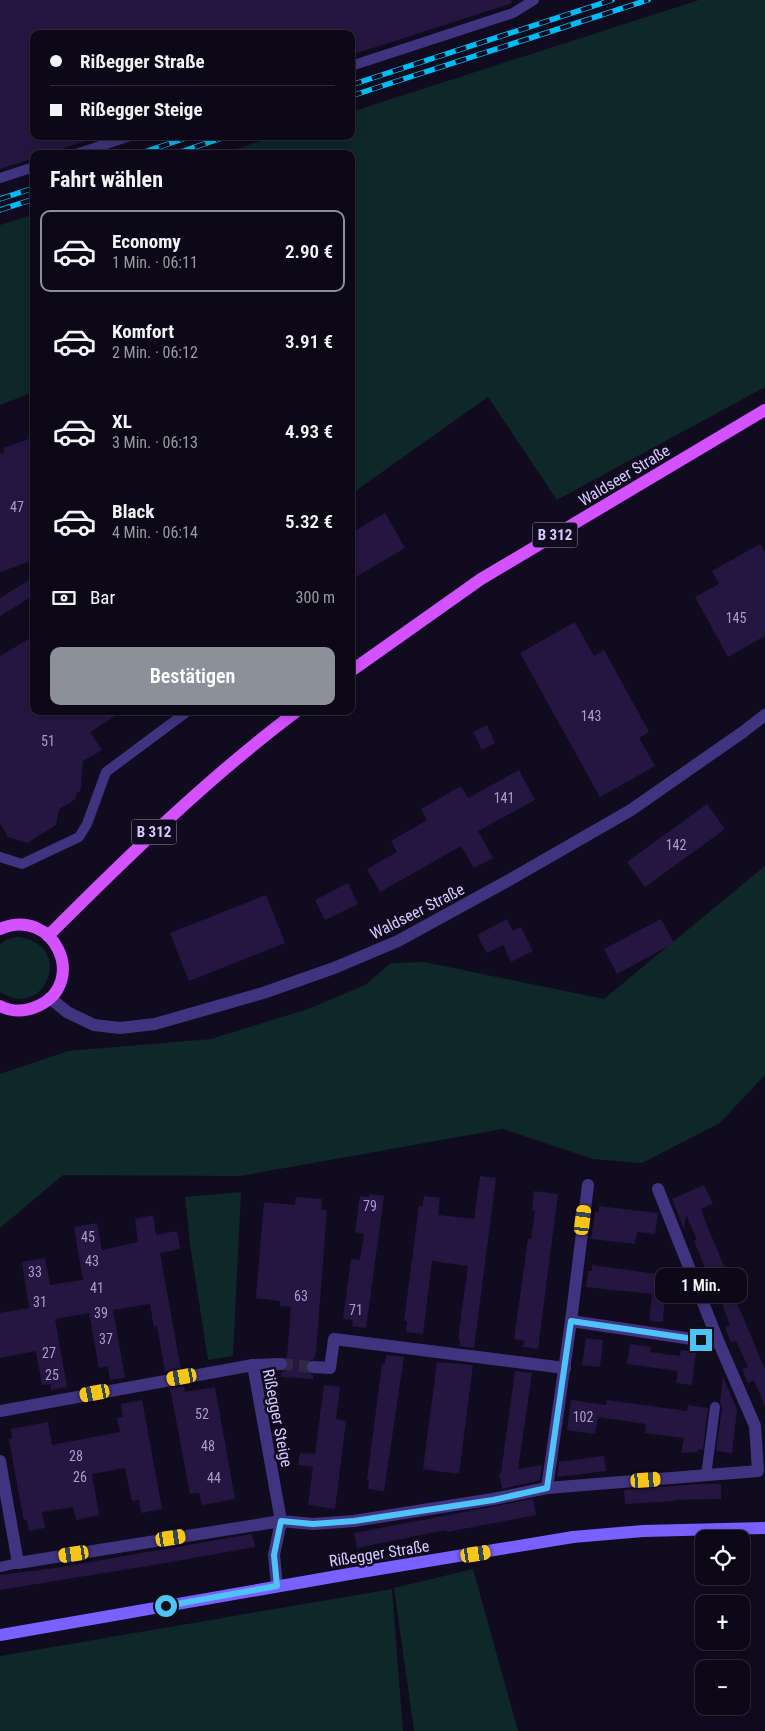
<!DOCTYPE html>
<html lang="de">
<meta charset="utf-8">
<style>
body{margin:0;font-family:"Roboto Condensed",sans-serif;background:#161120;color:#f1f3f6;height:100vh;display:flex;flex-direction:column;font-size:19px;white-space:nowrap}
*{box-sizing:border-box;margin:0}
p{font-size:16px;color:#9a9aa1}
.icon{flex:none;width:28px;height:28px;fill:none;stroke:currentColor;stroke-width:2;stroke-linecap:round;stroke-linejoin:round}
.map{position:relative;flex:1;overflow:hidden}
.panel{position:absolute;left:30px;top:150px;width:325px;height:565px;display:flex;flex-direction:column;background:#0d0817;border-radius:10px;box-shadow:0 2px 12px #0003,0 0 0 1px #2d2936}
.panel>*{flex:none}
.top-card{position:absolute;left:30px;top:30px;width:325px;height:110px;border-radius:10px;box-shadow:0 2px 12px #0003,0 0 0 1px #2d2936;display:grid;align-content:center;height:110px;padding:0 20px;background:#0d0817}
.buttons{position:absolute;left:695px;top:1530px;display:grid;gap:10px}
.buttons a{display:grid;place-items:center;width:55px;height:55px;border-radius:10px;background:#0d0817;box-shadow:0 2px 12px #0003,0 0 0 1px #2d2936;font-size:25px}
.end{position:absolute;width:22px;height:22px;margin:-11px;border:6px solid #4fc3f7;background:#111;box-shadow:0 0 0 2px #111}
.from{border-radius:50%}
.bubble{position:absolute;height:35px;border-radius:10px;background:#0d0817;box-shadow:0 2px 12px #0003,0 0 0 1px #2d2936;font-size:16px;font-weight:600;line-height:35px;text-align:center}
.car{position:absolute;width:15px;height:30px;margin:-15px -8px;border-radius:6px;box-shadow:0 0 4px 1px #0007;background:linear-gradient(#f5c518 24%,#345 0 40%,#f5c518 0 76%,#345 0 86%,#f5c518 0)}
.top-card b{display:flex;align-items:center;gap:18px;height:48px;font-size:19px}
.top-card b+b{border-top:1px solid #2d2936}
.top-card i{width:12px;height:12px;background:#f1f3f6}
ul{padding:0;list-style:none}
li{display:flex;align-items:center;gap:15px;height:82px;margin:0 10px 8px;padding:0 10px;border:2px solid transparent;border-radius:10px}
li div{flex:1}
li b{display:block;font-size:19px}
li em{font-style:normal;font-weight:600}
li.active{border-color:#8c9099}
li>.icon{width:45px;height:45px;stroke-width:1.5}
h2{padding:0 20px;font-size:22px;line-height:60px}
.pay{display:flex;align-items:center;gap:12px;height:55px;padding:0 20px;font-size:19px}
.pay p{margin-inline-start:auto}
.primary-button{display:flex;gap:10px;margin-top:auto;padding:10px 20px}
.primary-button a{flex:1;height:58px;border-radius:10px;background:#8c9099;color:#fff;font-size:20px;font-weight:600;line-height:58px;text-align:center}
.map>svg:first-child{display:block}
</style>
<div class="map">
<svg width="765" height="1731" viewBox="0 0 765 1731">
<rect width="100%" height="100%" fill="#110b1f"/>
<!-- green -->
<g fill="#0e2729">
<path d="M699,0H765V387L557,500L488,397L351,494V154H221L276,136H351V112Z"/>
<path d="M34,214V392L0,405V225Z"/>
<path d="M765,866V1075L720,1123L642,1163L593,1159L503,1129L240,1176L63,1175L0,1228V1074L68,1051L211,1039L308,1009L365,985L391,963L424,962L604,999Z"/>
<path d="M18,937C76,944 45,1022 0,992V944L8,939Z"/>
<path d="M241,1192L233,1356L208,1360L190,1244L185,1197Z"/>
<path d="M473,1569L518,1731H414L394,1588Z"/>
<path d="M392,1589L403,1731H0V1656Z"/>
</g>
<!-- building -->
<g fill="#241641">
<path d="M0,0H511L512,3L351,55V34H34V136H91V139L46,154H34V158L0,169Z"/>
<path d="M34,437V560L0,572V454L5,452L3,448Z"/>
<path d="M385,513L405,548L351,580V533Z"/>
<path d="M760,544L765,552V636L728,657L695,597L719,584L712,571Z"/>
<path d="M34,577V595L0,616V598Z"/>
<path d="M575,622L594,656L604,650L649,732L639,738L655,766L600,797L520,653Z"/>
<path d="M34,636V711H123L90,732L102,750L83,761L81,781L82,783L80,791L76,793V799L59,809L56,825L27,843L8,837L0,823V656Z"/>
<path d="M487,725L495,743L482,750L473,732Z"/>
<path d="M519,770L535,800L478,831L493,858L474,868L461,846L380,892L367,869L397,852L391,841L427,820L421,809L461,786L468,798Z"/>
<path d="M707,804L725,829L645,887L627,862Z"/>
<path d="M348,883L358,904L325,920L315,900Z"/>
<path d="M266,895L285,943L189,981L170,933Z"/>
<path d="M507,919L513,931L521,927L533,951L511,962L503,945L487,953L477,935Z"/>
<path d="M661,919L674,943L617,974L604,949Z"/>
<path d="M480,1176L496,1178L474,1348L459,1346L460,1339H458L468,1266L432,1261L423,1334L406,1332L407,1321H404L419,1206H423L424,1196L440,1198L438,1215L474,1219Z"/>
<path d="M704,1185L713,1204L701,1209L706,1223L733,1287L731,1288L732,1290L745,1291L734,1296L765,1369V1407L754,1380L748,1383L742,1369L748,1367L736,1341L731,1342L725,1328L730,1325L721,1301L714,1303L708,1287H713L694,1241L697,1240L686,1215L684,1229L672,1199Z"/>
<path d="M534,1191L558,1194L538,1349L523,1347L524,1341L514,1339L528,1239H531L535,1211L532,1210Z"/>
<path d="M369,1194L384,1196L366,1328L352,1326L353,1320L343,1319L351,1259L360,1260L364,1234L355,1232L360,1196L369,1197Z"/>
<path d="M296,1197L322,1199L321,1210H327L316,1352L314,1359L309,1360L305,1366L306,1371L313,1375V1379L281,1377V1372L286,1371L289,1364L285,1357H287L291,1307L280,1306V1301L256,1298L264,1202L295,1205Z"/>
<path d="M599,1206L658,1213L655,1234L637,1232L635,1244L591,1239L595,1211L599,1212Z"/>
<path d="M153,1215L156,1235L177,1231L180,1249L160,1253L181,1370L165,1372L157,1325L154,1328L150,1304L113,1310L125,1378L110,1380L108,1366L99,1368L89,1313L55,1319L67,1387L51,1390V1384L42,1385L36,1351L0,1358V1313L29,1308L22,1262L45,1258L50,1285L83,1280L74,1227L97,1223L102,1250L138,1242L135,1219Z"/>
<path d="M592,1265L678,1277V1283H682L680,1298L665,1296L663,1322L649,1321L652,1294L586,1287L588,1271H592Z"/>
<path d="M586,1338L603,1340L600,1367L582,1365Z"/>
<path d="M630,1344L651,1347L650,1352L680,1356L681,1350L696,1352L692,1385L676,1383L678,1371L627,1364Z"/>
<path d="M386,1355L404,1357L384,1491L368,1489L369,1480H367L382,1364H385Z"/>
<path d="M437,1362L473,1365L459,1474L423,1469Z"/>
<path d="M515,1371L532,1373L518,1469L542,1465L540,1480L502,1489L499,1473H501Z"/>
<path d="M723,1377L737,1410L732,1453L716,1451L722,1408L720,1402Z"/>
<path d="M324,1385L340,1387L336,1419L346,1421L335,1509L308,1505L313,1467L298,1465L300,1453L315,1454Z"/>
<path d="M184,1386L185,1392L215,1387L235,1499L202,1505L199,1493L190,1494L170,1388Z"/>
<path d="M142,1400L162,1509L141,1513L139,1500L132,1501L125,1468L92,1474L99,1515L76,1520L73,1507L42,1512L45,1528L29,1531L27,1520H24L19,1495L9,1439L12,1438L11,1429L48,1422L52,1445L120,1432L117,1418L123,1417L121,1404Z"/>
<path d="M571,1400L606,1405L607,1400L687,1411L688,1405L708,1408L703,1450L698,1449L697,1452L681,1453L684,1438L645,1433L646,1424L598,1417L595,1434L567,1430Z"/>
<path d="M604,1456L606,1471L557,1477L559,1462Z"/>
<path d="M698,1484H721V1499L674,1500V1501L625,1504L624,1490Z"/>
<path d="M533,1499L536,1515L447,1532L446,1530L357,1548L354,1533Z"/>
<path d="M252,1534L255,1547L165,1563L0,1590V1575L55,1568Z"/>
</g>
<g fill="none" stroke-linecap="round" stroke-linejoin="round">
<!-- street-tunnel -->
<path stroke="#2f2841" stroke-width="12" stroke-dasharray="12 6" stroke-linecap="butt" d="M281,1364L313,1367"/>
<!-- lane -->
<g stroke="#403481" stroke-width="10">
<path d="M351,66L513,13L534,0"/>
<path d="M76,154L130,136"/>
<path d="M0,178L34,167"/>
<path d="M0,857L22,864L79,837L87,824L106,772L188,711"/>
<path d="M706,1476L715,1407"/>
<path d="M0,1567L18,1563"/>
</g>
<!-- street -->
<g stroke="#403481" stroke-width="12">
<path d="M50,998L67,1012L94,1025L120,1028L155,1024L263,993L334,968L398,941L511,879L631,810L743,732L765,715"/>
<path d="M658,1189L719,1343"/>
<path d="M253,1365L281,1521L313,1524L354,1521L493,1499L547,1488L758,1471L755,1426L719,1343L571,1321"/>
<path d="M313,1367L330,1368L334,1339L565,1368"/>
<path d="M0,1411L253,1365L281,1364"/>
<path d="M0,1461L18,1563L281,1521L274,1555L277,1586"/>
<path d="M547,1488L571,1321L588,1185"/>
</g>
<!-- secondary -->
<path stroke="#7861ff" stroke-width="12" d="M0,1635L349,1574L573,1537L643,1531L765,1528"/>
<!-- primary -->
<g stroke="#d351ff" stroke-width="12">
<path d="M351,671L481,579L765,410"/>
<path d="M0,929C54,905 89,983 38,1006C25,1012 12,1012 0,1006"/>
<path d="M48,936C127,857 208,778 297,711"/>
</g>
<defs>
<g id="rail">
<path d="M351,85L612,0"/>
<path d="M351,96L648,0"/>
<path d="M138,154L192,136"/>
<path d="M174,154L228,136"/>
<path d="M0,199L34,188"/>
<path d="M0,210L34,199"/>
</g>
</defs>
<!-- rail casing -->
<use href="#rail" stroke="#00bef5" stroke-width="5.5"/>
<!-- rail -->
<use href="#rail" stroke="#110b1f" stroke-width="4" stroke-dasharray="11" stroke-linecap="butt"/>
</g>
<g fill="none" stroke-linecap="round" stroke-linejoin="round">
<!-- route -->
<path stroke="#4fc3f7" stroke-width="6" d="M166,1606L277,1586L274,1555L281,1521L313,1524L354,1521L493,1500L547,1488L571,1321L701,1340"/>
</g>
<g text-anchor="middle" stroke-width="5" stroke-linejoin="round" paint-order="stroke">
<!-- number labels -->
<g font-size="14" fill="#aa9dd0">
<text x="17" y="512">47</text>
<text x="736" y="623">145</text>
<text x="591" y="721">143</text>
<text x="48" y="746">51</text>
<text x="504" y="803">141</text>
<text x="676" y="850">142</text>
<text x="370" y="1211">79</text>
<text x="88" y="1242">45</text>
<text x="92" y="1266">43</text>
<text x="35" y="1277">33</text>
<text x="97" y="1293">41</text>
<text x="301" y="1301">63</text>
<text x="40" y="1307">31</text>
<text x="356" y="1315">71</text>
<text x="101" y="1318">39</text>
<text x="106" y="1344">37</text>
<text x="49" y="1358">27</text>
<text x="52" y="1380">25</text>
<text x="202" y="1419">52</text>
<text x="583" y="1422">102</text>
<text x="208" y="1451">48</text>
<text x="76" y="1461">28</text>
<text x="80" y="1482">26</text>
<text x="214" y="1483">44</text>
</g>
<!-- shield labels -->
<g fill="#110b1f" stroke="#9b91bc" stroke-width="1">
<rect x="532.5" y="522.5" width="45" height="25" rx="4"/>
<rect x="131.5" y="819.5" width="45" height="25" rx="4"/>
</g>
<g font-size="15" font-weight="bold" fill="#d6caff">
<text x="555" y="540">B 312</text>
<text x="154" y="837">B 312</text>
</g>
<!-- street labels -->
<g font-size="16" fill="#d6caff" stroke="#110b1f">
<text transform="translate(624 475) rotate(-31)" y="6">Waldseer Straße</text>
<text transform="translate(417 911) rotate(-27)" y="6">Waldseer Straße</text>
<text transform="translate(278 1418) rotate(79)" y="6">Rißegger Steige</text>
<text transform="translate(379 1553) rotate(-9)" y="6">Rißegger Straße</text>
</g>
</g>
</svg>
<div class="buttons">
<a><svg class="icon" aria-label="locate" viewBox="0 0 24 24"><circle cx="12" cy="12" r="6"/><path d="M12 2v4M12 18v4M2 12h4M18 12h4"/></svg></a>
<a>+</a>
<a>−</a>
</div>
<i class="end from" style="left:166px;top:1606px"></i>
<i class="end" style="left:701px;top:1340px"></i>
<div class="bubble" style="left:655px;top:1268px;width:92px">1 Min.</div>
<i class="car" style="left:583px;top:1220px;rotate:7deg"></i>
<i class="car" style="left:182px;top:1377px;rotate:260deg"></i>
<i class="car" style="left:95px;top:1393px;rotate:259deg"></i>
<i class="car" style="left:646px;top:1480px;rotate:86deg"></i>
<i class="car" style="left:171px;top:1538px;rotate:81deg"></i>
<i class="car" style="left:74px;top:1554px;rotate:261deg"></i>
<i class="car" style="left:476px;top:1554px;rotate:81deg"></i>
<div class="top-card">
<b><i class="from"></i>Rißegger Straße</b>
<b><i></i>Rißegger Steige</b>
</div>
<section class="panel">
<h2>Fahrt wählen</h2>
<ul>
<li class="active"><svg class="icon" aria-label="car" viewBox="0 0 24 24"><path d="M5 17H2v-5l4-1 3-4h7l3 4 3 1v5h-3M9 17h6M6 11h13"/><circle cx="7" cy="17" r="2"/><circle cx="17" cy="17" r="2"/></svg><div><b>Economy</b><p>1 Min. · 06:11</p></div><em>2.90 €</em></li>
<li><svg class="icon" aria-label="car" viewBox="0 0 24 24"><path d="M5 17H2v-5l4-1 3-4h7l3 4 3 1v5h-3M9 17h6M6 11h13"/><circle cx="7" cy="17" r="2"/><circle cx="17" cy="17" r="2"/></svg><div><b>Komfort</b><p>2 Min. · 06:12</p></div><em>3.91 €</em></li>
<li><svg class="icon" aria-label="car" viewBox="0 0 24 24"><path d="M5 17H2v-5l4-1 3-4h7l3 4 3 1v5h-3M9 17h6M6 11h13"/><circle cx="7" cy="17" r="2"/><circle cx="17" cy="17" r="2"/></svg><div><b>XL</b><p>3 Min. · 06:13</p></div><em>4.93 €</em></li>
<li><svg class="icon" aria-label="car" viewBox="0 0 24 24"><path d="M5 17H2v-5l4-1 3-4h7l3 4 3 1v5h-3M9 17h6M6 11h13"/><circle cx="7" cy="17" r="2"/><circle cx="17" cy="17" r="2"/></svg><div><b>Black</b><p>4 Min. · 06:14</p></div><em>5.32 €</em></li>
</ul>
<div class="pay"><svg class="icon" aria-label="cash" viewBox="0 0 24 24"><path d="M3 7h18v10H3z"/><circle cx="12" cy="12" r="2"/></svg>Bar<p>300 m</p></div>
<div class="primary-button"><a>Bestätigen</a></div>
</section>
</div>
